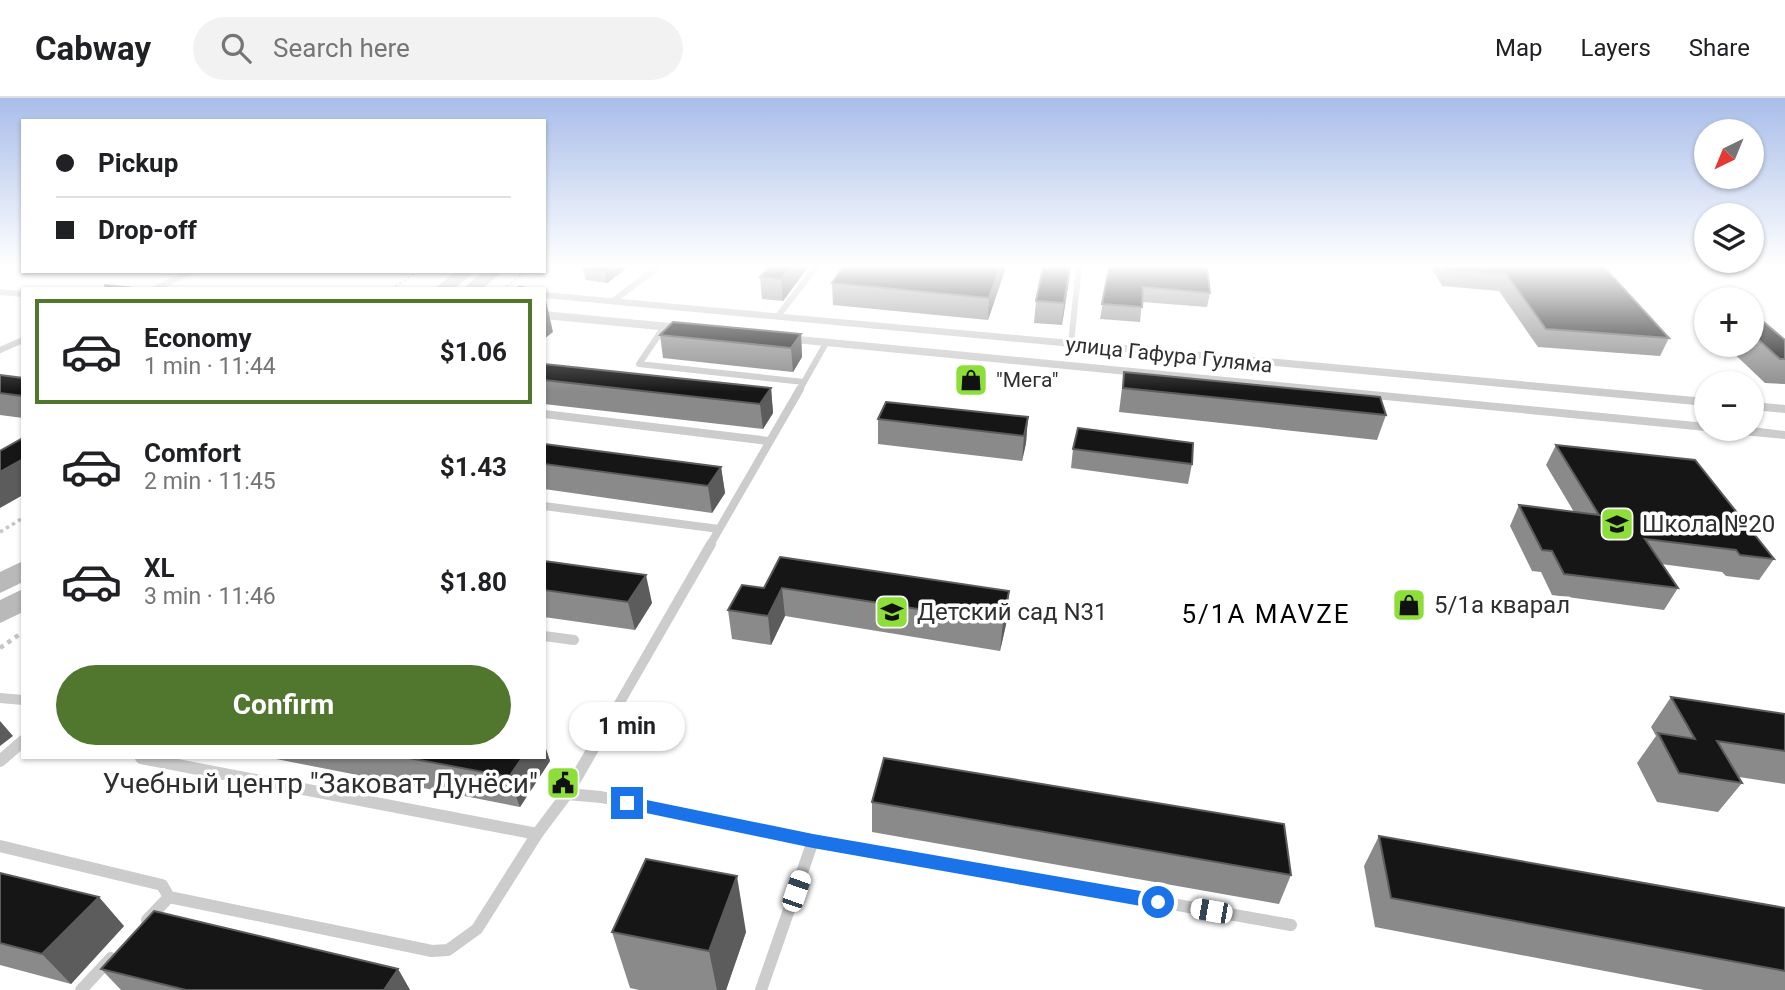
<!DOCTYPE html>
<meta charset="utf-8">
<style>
body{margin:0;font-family:Roboto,sans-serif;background:#f2f2f2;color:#202124;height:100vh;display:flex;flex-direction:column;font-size:26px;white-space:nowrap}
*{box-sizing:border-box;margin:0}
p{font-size:23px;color:#757577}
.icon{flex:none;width:38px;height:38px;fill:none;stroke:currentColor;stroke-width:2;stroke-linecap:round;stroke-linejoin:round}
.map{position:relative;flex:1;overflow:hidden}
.panel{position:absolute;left:21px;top:189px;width:525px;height:472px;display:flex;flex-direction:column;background:#fff;border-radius:0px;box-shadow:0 2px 5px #0004}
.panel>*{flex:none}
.guide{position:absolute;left:21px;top:21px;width:525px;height:154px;border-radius:0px;box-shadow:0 2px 5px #0004;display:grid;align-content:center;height:154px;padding:0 35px;background:#fff}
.needle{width:46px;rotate:223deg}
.controls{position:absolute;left:1694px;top:21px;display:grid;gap:14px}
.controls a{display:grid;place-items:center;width:70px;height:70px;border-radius:50%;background:#fff;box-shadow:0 2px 5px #0004;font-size:35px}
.end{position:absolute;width:32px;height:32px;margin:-16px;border:9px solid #1a73e8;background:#fff;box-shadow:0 0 0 4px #fff}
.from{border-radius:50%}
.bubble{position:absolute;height:49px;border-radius:24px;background:#fff;box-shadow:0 2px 5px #0004;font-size:23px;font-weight:700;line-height:49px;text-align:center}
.car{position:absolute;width:21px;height:42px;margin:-21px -10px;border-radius:9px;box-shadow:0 0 5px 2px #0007;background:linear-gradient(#fff 24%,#345 0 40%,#fff 0 76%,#345 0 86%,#fff 0)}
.guide b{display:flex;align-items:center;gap:24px;height:66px;font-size:26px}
.guide b+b{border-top:2px solid #e0e0e0}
.guide i{width:18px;height:18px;background:#202124}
ul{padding:12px 0 0;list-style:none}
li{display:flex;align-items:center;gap:21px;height:105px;margin:0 14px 10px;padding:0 21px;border:4px solid transparent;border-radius:0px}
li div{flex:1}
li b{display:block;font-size:26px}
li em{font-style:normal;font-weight:700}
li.active{border-color:#51762d}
li>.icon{width:63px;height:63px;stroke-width:1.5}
.button{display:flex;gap:14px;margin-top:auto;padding:14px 35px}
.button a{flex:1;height:80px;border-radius:42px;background:#51762d;color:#fff;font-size:28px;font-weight:700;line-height:80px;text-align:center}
header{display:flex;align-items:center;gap:42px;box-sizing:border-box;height:98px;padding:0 35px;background:#fff;border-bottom:2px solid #e0e0e0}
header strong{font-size:33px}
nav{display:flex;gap:38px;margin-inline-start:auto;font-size:24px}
.search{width:490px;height:63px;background:#f2f2f2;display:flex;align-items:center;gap:18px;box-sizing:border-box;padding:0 24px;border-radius:38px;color:#757577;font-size:26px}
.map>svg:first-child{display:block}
</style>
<header>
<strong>Cabway</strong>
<div class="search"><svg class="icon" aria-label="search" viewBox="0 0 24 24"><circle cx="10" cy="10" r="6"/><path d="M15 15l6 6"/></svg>Search here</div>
<nav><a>Map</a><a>Layers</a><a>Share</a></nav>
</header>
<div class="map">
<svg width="1785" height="892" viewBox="0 0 1785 892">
<rect width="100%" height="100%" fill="#fff"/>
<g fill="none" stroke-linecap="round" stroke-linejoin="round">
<!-- path-far2 -->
<g stroke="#c6c6c6" stroke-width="2.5" stroke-dasharray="2.5 2.5" stroke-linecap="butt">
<path d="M391,191L419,173"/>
<path d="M502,191L527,173"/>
</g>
<!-- path-far1 -->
<path stroke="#c6c6c6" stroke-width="3.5" stroke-dasharray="3.5 3.5" stroke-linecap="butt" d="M0,434L23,420"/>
<!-- path -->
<path stroke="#c6c6c6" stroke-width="4.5" stroke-dasharray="4.5 4.5" stroke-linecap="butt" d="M0,550L23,534"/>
<!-- service-far3 -->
<g stroke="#ccc" stroke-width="6">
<path d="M154,191L193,173"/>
<path d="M0,194L23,196"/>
<path d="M613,203L658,169"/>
<path d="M778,218L816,169"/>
<path d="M664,229L639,266L804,284"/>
<path d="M1071,245L1079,169"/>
<path d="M0,252L23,242"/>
<path d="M799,293L826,245"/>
</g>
<!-- service-far2 -->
<g stroke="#ccc" stroke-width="8">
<path d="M544,316L769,343"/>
<path d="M544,408L719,431"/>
<path d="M710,447L800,291"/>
</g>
<!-- service-far1 -->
<g stroke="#ccc" stroke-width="10">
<path d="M544,538L574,542"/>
<path d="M0,600L23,602"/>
<path d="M597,644L711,446"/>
</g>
<!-- service -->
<g stroke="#ccc" stroke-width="12">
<path d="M141,660L537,736"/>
<path d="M0,663L23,643"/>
<path d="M567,696L598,642"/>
<path d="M0,748L162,787L169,799L147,822"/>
<path d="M169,799L432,853L448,852L477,831L537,736L567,696L601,699L813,743"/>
<path d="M81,892L111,860"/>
<path d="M761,892L813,743L1291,827"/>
</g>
<!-- minor -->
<g fill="#ccc" fill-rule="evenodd">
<path d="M544,194L1706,300V308L544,200Z"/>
<path d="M544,213L691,227L697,231L691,235L544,221Z"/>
<path d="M778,236L1706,325V331H1712L1706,333L774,243L772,240Z"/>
<path d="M1752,304L1785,307V315L1752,312Z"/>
<path d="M1752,329L1785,333V341L1720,335L1713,331Z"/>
</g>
<!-- secondary -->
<g fill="#b9b9b9" fill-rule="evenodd">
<path d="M457,173H476L454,191H434Z"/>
<path d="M484,173H503L482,191H463Z"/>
<path d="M23,463V484L0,495V474Z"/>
<path d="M23,491V514L0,525V502Z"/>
</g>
</g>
<!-- wall -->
<g fill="#8a8a8a">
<path d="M586,169H628L607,185L586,182L583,171Z"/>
<path d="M769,169H808L783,203L762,201L760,179Z"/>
<path d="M843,169H1006L988,222L833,207L832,185Z"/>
<path d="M1109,169L1210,195L1207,209L1142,204L1140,224L1100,221Z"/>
<path d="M1431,169H1604L1669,240L1660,258L1538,249L1499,193L1442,188Z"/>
<path d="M1069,182L1062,227L1034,225L1036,203Z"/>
<path d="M1752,214L1785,242V286L1765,285L1725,247H1752Z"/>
<path d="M801,236L802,259L793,274L663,260L660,237Z"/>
<path d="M544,266L771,290L773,315L763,331L544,306Z"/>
<path d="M1124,274L1386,317L1377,342L1119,314Z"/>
<path d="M0,277L23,280V320L0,317Z"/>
<path d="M1028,319L1026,345L1022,363L878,346V321Z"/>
<path d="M544,346L721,369L725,395L712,415L544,391Z"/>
<path d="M1556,347L1774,461L1759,482L1726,478L1722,474L1661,466L1678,490L1664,512L1552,497L1541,474L1532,473L1510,428L1519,407L1574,414L1546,367Z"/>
<path d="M1073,351L1192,366L1188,386L1071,370Z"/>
<path d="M780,459L1007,522L1000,553L785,518L771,547L732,541L728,512L764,490Z"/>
<path d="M544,463L652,505L635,532L544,519Z"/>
<path d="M1671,599L1785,616V686L1739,679L1742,685L1718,714L1657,704L1637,665L1656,638L1651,629Z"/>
<path d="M544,645L550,663L520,709L271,660H544Z"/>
<path d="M872,704L1291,777L1279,806L872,734Z"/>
<path d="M1379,738L1785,810V892H1704L1375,829L1364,768Z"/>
<path d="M0,775L124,828L71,886L0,867Z"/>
<path d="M612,834H746L726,892H639L630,890Z"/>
<path d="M101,871H398L410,892H121Z"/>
</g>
<!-- shaded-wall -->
<g fill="#5c5c5c">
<path d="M611,169H628L607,185L605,174Z"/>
<path d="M791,169H808L783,203L781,181Z"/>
<path d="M1000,169H1006L988,222L989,200Z"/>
<path d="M1070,169L1069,182L1062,227L1064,205Z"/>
<path d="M544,194L553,234L544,241Z"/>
<path d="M801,236L802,259L793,274L791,250Z"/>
<path d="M771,290L773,315L763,331L760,306Z"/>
<path d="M1028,319L1026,345L1022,363L1024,338Z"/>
<path d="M23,361V397L0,410V374Z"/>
<path d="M721,369L725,395L712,415L708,388Z"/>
<path d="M646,477L652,505L635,532L628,504Z"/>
<path d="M782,490L785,518L771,547L768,518Z"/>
<path d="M1009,493L1007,522L1000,553L1003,524Z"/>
<path d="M0,623L13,638L0,648Z"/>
<path d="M544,645L550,663L520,709L509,679L522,660H544Z"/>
<path d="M737,778L746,834L726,892H717L709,853Z"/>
<path d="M99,799L124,828L71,886L42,856Z"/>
<path d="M398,871L410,892H384Z"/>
</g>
<!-- building -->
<g fill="#161616" stroke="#5c5c5c" stroke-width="2">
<path d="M586,169H611L605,174L583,171Z"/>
<path d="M769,169H791L781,181L760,179Z"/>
<path d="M843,169H1000L989,200L832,185Z"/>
<path d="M1043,169H1070L1064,205L1036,203Z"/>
<path d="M1109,169H1207L1210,195L1143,189L1142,209L1102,206Z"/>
<path d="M1446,169H1604L1669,240L1546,231L1506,176L1447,172Z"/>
<path d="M105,187L143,191H105Z"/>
<path d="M519,189L534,191H517Z"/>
<path d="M1752,214L1785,242V261H1780L1752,236Z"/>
<path d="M673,224L801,236L791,250L660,237Z"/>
<path d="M544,266L771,290L760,306L544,282Z"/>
<path d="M1124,274L1380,299L1386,317L1123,290Z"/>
<path d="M0,277L23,280V298L0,295Z"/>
<path d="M886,304L1028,319L1024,338L878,321Z"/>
<path d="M1078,330L1193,345L1192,366L1073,351Z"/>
<path d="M23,340V361L0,374V353Z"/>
<path d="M544,346L721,369L708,388L544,366Z"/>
<path d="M1556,347L1695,362L1774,461L1740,457L1736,452L1645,441L1678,490L1564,476L1552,453L1542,452L1519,407L1599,417Z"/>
<path d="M780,459L1009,493L1003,524L782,490L768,518L728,512L742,487L764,490Z"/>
<path d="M544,463L646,477L628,504L544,492Z"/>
<path d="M1671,599L1785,616V653L1717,643L1742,685L1679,675L1658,635L1695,641Z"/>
<path d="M409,660H522L509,679Z"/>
<path d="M884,660L1284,726L1291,777L872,704Z"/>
<path d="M1379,738L1785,810V873L1391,800Z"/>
<path d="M646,761L737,778L709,853L612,834Z"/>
<path d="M0,775L99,799L42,856L0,845Z"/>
<path d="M154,813L398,871L384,892H186L101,871Z"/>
</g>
<!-- sky -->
<linearGradient id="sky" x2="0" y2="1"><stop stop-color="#a8bde9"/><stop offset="0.57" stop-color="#fff"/><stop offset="1" stop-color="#fff" stop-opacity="0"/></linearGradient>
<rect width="1785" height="294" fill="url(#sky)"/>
<!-- route -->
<path fill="#1a73e8" d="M627,698L813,736L1158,796L1167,804L1158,811L813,750L627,711L620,705Z"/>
<!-- icons -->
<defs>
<symbol id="shop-square" viewBox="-11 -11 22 22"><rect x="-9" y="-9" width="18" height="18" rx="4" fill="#8dde39" stroke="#fff"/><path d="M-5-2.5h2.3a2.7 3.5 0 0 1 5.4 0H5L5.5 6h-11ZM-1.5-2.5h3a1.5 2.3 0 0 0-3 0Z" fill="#111"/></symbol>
<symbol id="school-square" viewBox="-11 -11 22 22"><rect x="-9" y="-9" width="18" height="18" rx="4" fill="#8dde39" stroke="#fff"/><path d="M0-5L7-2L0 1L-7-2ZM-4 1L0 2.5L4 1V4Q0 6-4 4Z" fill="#111"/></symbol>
<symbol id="civic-square" viewBox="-11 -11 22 22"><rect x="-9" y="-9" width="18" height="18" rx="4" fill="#8dde39" stroke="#fff"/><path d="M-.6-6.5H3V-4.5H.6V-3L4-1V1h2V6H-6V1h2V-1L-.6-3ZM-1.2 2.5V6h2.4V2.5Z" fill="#111"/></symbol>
</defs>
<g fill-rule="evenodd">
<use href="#shop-square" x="952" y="263" width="38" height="38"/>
<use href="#school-square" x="1598" y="407" width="38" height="38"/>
<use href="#shop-square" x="1390" y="488" width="38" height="38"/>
<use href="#school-square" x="873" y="495" width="38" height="38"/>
<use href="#civic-square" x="544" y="666" width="38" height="38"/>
</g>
<g text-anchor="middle" stroke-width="7" stroke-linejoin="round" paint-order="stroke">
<!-- far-street labels -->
<g font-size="21" fill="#2f2f2f" stroke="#fff">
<text transform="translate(1169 257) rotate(6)" y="7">улица Гафура Гуляма</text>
</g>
<!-- far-poi labels -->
<g font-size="21" fill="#2f2f2f" stroke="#fff" text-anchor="start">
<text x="996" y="289">"Мега"</text>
</g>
<!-- poi labels -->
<g font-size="24" fill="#2f2f2f" stroke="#fff" text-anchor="start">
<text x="1642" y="434">Школа №20</text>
<text x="1434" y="515">5/1а кварал</text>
<text x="917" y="522">Детский сад N31</text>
</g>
<!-- neighbourhood labels -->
<g font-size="26" letter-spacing="2" fill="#000" stroke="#fff">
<text x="1266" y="525">5/1A MAVZE</text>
</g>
<!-- near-poi labels -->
<g font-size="28" fill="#2f2f2f" stroke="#fff" text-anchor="end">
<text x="538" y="695">Учебный центр "Заковат Дунёси"</text>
</g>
</g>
</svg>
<div class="controls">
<a><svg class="needle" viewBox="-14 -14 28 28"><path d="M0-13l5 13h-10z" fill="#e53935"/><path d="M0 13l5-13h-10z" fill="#757577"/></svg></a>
<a><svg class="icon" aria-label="layers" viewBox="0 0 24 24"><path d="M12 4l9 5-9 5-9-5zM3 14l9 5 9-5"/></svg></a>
<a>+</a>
<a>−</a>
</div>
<i class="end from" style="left:1158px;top:804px"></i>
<i class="end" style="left:627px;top:705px"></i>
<div class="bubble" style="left:569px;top:604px;width:116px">1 min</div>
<i class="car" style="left:796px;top:793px;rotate:19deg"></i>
<i class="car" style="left:1211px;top:813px;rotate:280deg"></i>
<div class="guide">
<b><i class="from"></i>Pickup</b>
<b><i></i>Drop-off</b>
</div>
<section class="panel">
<ul>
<li class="active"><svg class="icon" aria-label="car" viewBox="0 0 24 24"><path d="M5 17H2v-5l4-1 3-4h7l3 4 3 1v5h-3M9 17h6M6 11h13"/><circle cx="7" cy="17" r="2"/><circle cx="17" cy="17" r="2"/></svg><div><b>Economy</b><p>1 min · 11:44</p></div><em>$1.06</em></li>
<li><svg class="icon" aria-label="car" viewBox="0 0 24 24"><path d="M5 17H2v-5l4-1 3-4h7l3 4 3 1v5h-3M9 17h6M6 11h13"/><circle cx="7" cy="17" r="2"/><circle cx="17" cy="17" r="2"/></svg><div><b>Comfort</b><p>2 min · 11:45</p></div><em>$1.43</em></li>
<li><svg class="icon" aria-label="car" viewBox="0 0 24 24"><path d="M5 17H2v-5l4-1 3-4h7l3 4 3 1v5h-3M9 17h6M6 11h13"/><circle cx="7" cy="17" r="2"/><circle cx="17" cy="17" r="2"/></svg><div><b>XL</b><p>3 min · 11:46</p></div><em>$1.80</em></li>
</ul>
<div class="button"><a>Confirm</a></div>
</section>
</div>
